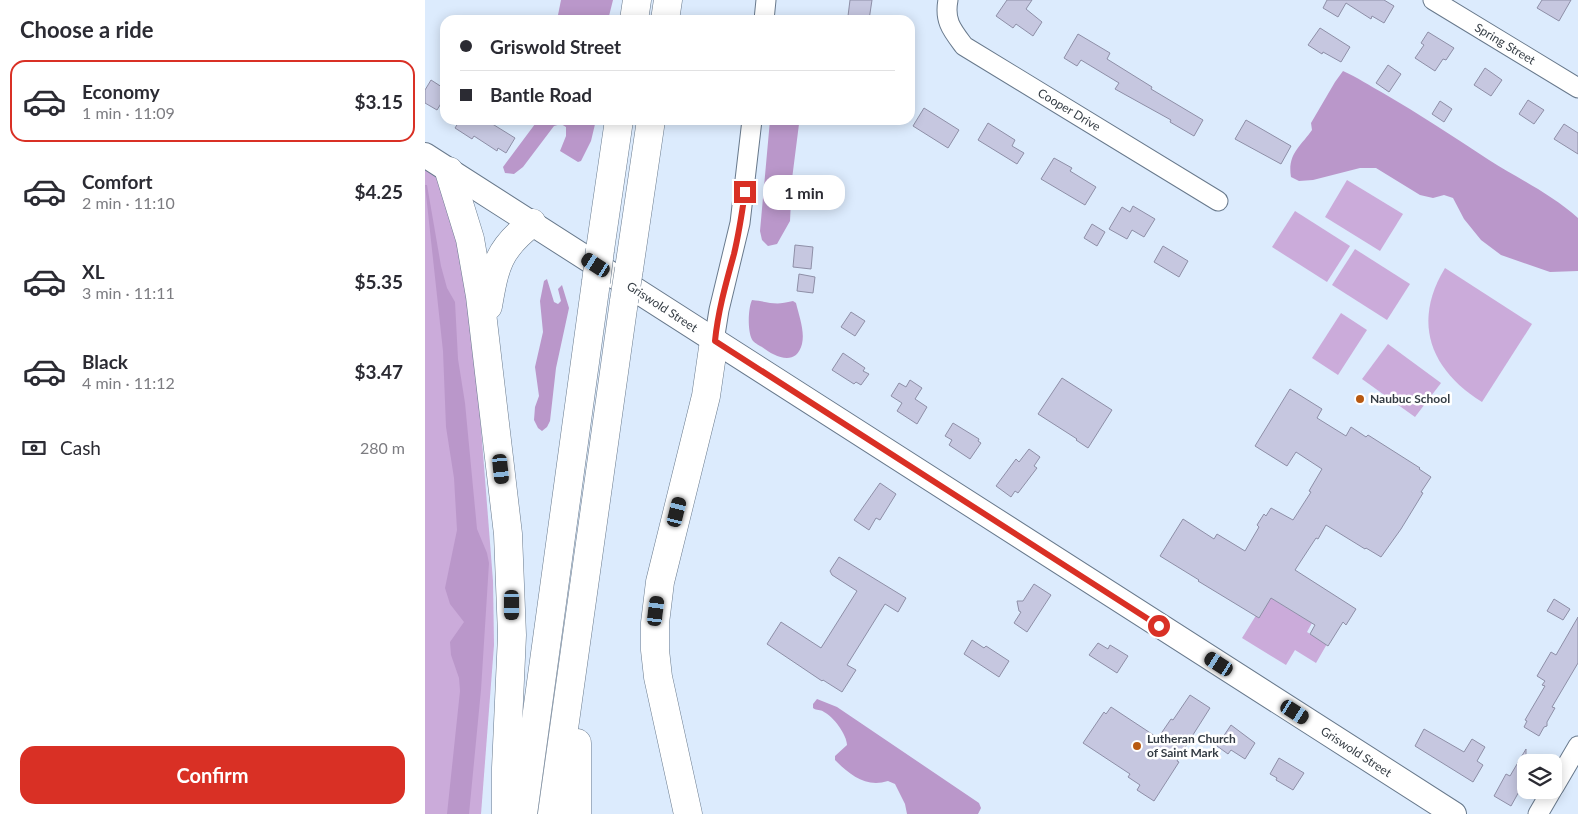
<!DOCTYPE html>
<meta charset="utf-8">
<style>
body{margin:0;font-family:Lato,sans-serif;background:#f7f7f7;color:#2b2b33;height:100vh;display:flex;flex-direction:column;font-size:19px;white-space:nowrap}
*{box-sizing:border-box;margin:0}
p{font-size:16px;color:#7c7c81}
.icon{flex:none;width:28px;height:28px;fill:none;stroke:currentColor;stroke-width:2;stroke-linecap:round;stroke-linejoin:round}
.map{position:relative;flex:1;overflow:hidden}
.side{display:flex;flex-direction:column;background:#fff;width:425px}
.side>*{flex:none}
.guide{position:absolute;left:15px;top:15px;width:475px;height:110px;border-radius:15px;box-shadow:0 2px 12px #0003;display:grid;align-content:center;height:110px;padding:0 20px;background:#fff}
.fabs{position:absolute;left:1092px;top:754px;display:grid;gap:10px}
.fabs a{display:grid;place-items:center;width:45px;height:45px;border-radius:10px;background:#fff;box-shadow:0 2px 12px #0003;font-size:25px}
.end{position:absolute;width:22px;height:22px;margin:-11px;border:6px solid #d93025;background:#fff;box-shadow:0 0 0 2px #fff}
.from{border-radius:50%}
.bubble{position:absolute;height:35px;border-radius:15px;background:#fff;box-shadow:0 2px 12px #0003;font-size:16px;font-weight:700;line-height:35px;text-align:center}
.car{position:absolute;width:15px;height:30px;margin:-15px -8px;border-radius:6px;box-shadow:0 0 4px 1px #0007;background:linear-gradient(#222 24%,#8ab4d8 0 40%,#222 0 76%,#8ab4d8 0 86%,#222 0)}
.guide b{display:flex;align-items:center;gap:18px;height:48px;font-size:19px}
.guide b+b{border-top:1px solid #e1e1e2}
.guide i{width:12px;height:12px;background:#2b2b33}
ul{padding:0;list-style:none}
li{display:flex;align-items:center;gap:15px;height:82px;margin:0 10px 8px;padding:0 10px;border:2px solid transparent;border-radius:15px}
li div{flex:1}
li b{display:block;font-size:19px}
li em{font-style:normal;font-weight:700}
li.current{border-color:#d93025}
li>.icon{width:45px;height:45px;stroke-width:1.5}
h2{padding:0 20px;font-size:22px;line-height:60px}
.pay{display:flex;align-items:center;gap:12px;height:55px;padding:0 20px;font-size:19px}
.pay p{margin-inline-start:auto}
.action{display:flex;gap:10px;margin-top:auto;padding:10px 20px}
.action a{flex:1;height:58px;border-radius:15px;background:#d93025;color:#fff;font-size:20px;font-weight:700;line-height:58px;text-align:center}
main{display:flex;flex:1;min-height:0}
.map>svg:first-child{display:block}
</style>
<main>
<section class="side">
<h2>Choose a ride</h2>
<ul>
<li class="current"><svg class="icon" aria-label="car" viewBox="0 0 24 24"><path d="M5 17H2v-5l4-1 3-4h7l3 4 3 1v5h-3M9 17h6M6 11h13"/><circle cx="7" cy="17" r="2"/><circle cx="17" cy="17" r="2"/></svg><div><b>Economy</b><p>1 min · 11:09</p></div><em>$3.15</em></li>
<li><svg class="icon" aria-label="car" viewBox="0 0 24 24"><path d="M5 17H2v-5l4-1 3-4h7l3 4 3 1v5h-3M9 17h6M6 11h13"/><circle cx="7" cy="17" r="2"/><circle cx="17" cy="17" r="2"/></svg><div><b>Comfort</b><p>2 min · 11:10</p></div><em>$4.25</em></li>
<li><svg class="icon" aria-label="car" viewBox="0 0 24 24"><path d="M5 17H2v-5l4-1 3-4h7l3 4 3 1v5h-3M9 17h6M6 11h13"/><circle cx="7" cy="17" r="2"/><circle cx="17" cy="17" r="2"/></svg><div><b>XL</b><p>3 min · 11:11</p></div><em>$5.35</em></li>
<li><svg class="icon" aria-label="car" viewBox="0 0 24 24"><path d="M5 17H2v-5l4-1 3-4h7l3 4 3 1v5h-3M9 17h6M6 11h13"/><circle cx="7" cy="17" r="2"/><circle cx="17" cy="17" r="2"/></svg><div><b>Black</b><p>4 min · 11:12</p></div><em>$3.47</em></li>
</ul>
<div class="pay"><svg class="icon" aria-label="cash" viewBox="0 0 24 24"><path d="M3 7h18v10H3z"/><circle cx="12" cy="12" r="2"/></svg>Cash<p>280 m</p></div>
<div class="action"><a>Confirm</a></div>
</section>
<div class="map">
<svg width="1153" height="814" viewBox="0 0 1153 814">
<rect width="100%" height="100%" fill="#dcebfd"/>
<!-- green -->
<g fill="#cbabda">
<path d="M0,165L19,177L45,287L68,581L69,645L56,814H0Z"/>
<path d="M922,180L978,214L955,251L900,217Z"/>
<path d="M870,211L925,246L902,282L847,247Z"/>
<path d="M930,249L985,284L962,320L907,285Z"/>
<path d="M1020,268L1107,324L1057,402C1005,370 987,322 1020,268Z"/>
<path d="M916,313L942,330L913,375L887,358Z"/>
<path d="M963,344L1016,383L990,417L937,379Z"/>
<path d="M843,596L887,623L882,632L902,644L891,663L870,650L861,665L817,638Z"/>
</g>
<!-- forest -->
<g fill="#ba97ca">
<path d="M136,0H188L183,20H132Z"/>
<path d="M918,71C932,77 945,86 958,93C994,114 1029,137 1064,160C1094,179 1126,194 1153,218V271L1125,272L1076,255L1056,240L1039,219L1028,198L1019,195L1008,198L995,195L951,168H935L888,180L874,181L866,177C862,154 876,146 887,130L886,123L910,82Z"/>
<path d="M113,120H171L166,141L156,161L153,162L135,151L141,136V127L136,124L129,126L98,167L89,174L80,173L78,167Z"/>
<path d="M345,120H374V124L367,179L365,221L352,244L343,246L337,240L335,231Z"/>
<path d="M0,185H2L16,266L22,288L30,302L33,359L40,403L52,529L62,553L64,563L56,690L44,814H22L35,691L34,678L26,655L25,642L39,622L25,604L20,588L32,530L29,478L21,427L18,351Z"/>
<path d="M122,279L129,302L133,304L136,301L133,289L137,285L144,308L131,368L125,421L122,427L117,431L113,428L109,420L110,407L114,396L110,367L118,332L115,301L119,281Z"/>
<path d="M327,300C346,302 349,306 368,301L371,303C374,316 380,331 377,344C371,367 350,357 337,347C335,346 330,343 328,341C322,333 323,308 327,300Z"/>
<path d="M392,699L412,707L554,803L556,808L553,814H482L480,804L470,784L463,781C441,788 425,775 410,760V756L422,745C422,735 408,716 399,712C395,709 392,711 388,708V704Z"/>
</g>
<!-- building -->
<g fill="#c6c7e0" stroke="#8e8fa7">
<path d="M425,0H447L444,20H430L431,16H423Z"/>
<path d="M582,0H607L601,9L617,22L608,36L591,24L588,28L571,16Z"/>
<path d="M902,0H959L969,6L959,23L947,16L946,19L921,3L913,17L898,8Z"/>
<path d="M1117,0H1146L1134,21L1112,8Z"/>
<path d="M895,28L925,47L916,62L898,52L897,54L883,45Z"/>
<path d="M1003,32L1029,48L1021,60L1018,59L1010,71L990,58L999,45L996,43Z"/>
<path d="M653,34L685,53L682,59L727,87L726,89L778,120L769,136L745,122L746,120L690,89L694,83L656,60L652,66L639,58Z"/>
<path d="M963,65L976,74L964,92L951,83Z"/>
<path d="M1060,68L1077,80L1066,96L1049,85Z"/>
<path d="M6,80L20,89V97L12,110L0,103V90Z"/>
<path d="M1103,100L1119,110L1109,124L1094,114Z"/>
<path d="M1015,101L1027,109L1019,122L1007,114Z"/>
<path d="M499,108L534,130L523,148L488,126Z"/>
<path d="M35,120H61L90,138L81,153L73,148L72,151L49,136L47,139L30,128Z"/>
<path d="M821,120L866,146L856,164L810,139Z"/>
<path d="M563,123L590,140L587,146L599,153L592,164L553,140Z"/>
<path d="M1139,124L1153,133V154L1129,139Z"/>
<path d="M629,158L647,168L645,171L671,187L660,205L616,179Z"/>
<path d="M708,206L730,219L719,237L707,230L702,239L684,229L697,207L705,212Z"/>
<path d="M667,224L680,232L672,246L659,238Z"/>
<path d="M370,245L388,247L386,269L368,267Z"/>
<path d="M738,246L763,261L754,277L729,262Z"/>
<path d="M374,274L390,277L388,293L372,291Z"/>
<path d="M426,312L440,321L430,336L416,327Z"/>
<path d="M418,353L440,368L438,371L444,374L436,385L431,382L429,384L407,370Z"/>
<path d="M637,378L687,410L663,448L651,440L652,439L613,414Z"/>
<path d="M485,380L497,388L490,399L502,407L492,424L472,411L477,403L466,396L474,383L481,387Z"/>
<path d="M865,389L897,409L892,418L921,436L926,427L941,437L943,435L995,468L994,469L1006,477L996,492L998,493L976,529L956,557L941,548L940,549L901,525L893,539L891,538L870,570L931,609L921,625L918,622L903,646L885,634L890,625L846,598L834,618L773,581L774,580L735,556L758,519L789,539L792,534L820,551L834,527L832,525L839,514L841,516L846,508L868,520L886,492L884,491L897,469L871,452L862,466L830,446Z"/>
<path d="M528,423L554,439L553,441L556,443L545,459L524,445L527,440L520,436Z"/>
<path d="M604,449L615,457L609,466L612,468L593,493L590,491L586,497L571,486L591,459L594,462Z"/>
<path d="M455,483L471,494L455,520L451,518L444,530L429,520Z"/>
<path d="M414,557L481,598L473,612L460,604L422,665L431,670L417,692L398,680L397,681L342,644L356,622L396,648L432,591L407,575L405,571Z"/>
<path d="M609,584L626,595L602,632L589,623L596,612L594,611L592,601H598Z"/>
<path d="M1129,599L1145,609L1138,620L1122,611Z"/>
<path d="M1153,617V663L1127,707L1130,708L1122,722V726L1119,727L1114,736L1099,727L1102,721L1100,720L1120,686L1117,685L1120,681L1112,676L1126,652L1131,655Z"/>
<path d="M547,640L559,648L561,646L584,661L574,677L539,654Z"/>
<path d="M673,643L683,649L685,645L703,656L692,673L664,655Z"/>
<path d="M765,695L785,708L759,749L752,761L754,762L729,801L712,790L715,785L703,777L705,774L658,743L679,712L681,714L686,707L733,738L746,719L748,720Z"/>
<path d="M806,725L830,743L820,759L806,750L803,754L792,746Z"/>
<path d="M999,729L1039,752L1047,739L1060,747L1052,761L1058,765L1048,782L990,746Z"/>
<path d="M1101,749V779L1086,806L1069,796L1081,774L1085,776Z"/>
<path d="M854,758L879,773L868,790L851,780L852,778L845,774Z"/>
</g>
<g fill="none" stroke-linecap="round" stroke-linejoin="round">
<defs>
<g id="minor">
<path d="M523,0C519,21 527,30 539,46L793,201"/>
<path d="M1008,0L1153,88"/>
<path d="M339,20L341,0"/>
<path d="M289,341L294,310L315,223L327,120"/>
<path d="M1129,787L1153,746"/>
<path d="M1113,814L1127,790"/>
</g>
<path id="major" d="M0,155L1029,814"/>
<g id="highway">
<path d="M209,20L212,0"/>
<path d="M240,20L243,0"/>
<path d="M24,171L45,239L55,296L83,534L87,635L81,768V814"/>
<path d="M175,250L194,120"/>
<path d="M204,269L226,120"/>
<path d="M63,306C70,266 73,249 107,223"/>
<path d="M152,743V814"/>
<path d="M98,814L171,282"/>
<path d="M127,814L199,301"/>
<path d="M263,814L233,677L230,650V623L235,582L281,396L289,341"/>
</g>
</defs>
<!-- minor casing -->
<use href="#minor" stroke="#68798c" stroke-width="21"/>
<!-- major casing -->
<use href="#major" stroke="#68798c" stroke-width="26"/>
<!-- highway casing -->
<use href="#highway" stroke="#68798c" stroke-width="29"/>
<!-- minor -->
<use href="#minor" stroke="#fff" stroke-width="19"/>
<!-- major -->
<use href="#major" stroke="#fff" stroke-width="24"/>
<!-- highway -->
<use href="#highway" stroke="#fff" stroke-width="28"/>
<defs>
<g id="highway-bridge">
<path d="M171,282L175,250"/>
<path d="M199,301L204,269"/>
</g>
</defs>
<!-- highway-bridge casing -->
<use href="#highway-bridge" stroke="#68798c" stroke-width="29" stroke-linecap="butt"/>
<!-- highway-bridge -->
<use href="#highway-bridge" stroke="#fff" stroke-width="28"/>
</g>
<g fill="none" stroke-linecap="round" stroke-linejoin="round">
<!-- route -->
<path stroke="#d93025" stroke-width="6" d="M320,192C317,213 314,233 309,254C301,283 293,311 290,341L734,626"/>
</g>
<!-- markers -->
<g fill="#b85911" stroke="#fff" stroke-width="2">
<circle cx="935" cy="399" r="5"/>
<circle cx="712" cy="746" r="5"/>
</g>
<g text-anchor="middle" stroke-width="5" stroke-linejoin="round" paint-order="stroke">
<!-- street labels -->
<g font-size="12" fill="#343c44" stroke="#fff">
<text transform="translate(1080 44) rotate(31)" y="4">Spring Street</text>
<text transform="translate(644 110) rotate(31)" y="4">Cooper Drive</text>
<text transform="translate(237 307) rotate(33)" y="4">Griswold Street</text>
<text transform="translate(931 752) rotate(33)" y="4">Griswold Street</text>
</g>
<!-- poi labels -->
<g font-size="12" font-weight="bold" fill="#343c44" stroke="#fff" text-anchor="start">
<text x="945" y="403">Naubuc School</text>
<text x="722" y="743">Lutheran Church<tspan x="722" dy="14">of Saint Mark</tspan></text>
</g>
</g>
</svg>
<div class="fabs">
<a><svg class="icon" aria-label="layers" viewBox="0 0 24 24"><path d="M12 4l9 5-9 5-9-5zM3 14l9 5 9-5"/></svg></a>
</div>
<i class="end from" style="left:734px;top:626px"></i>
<i class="end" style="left:320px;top:192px"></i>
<div class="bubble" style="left:338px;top:175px;width:82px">1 min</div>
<i class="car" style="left:171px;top:265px;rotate:303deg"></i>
<i class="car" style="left:76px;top:469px;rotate:174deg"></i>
<i class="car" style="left:252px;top:512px;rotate:14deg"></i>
<i class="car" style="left:87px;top:605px;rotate:180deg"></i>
<i class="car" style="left:231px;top:611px;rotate:7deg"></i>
<i class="car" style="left:794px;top:664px;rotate:303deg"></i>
<i class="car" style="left:870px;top:712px;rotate:123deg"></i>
<div class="guide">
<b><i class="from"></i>Griswold Street</b>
<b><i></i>Bantle Road</b>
</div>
</div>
</main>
